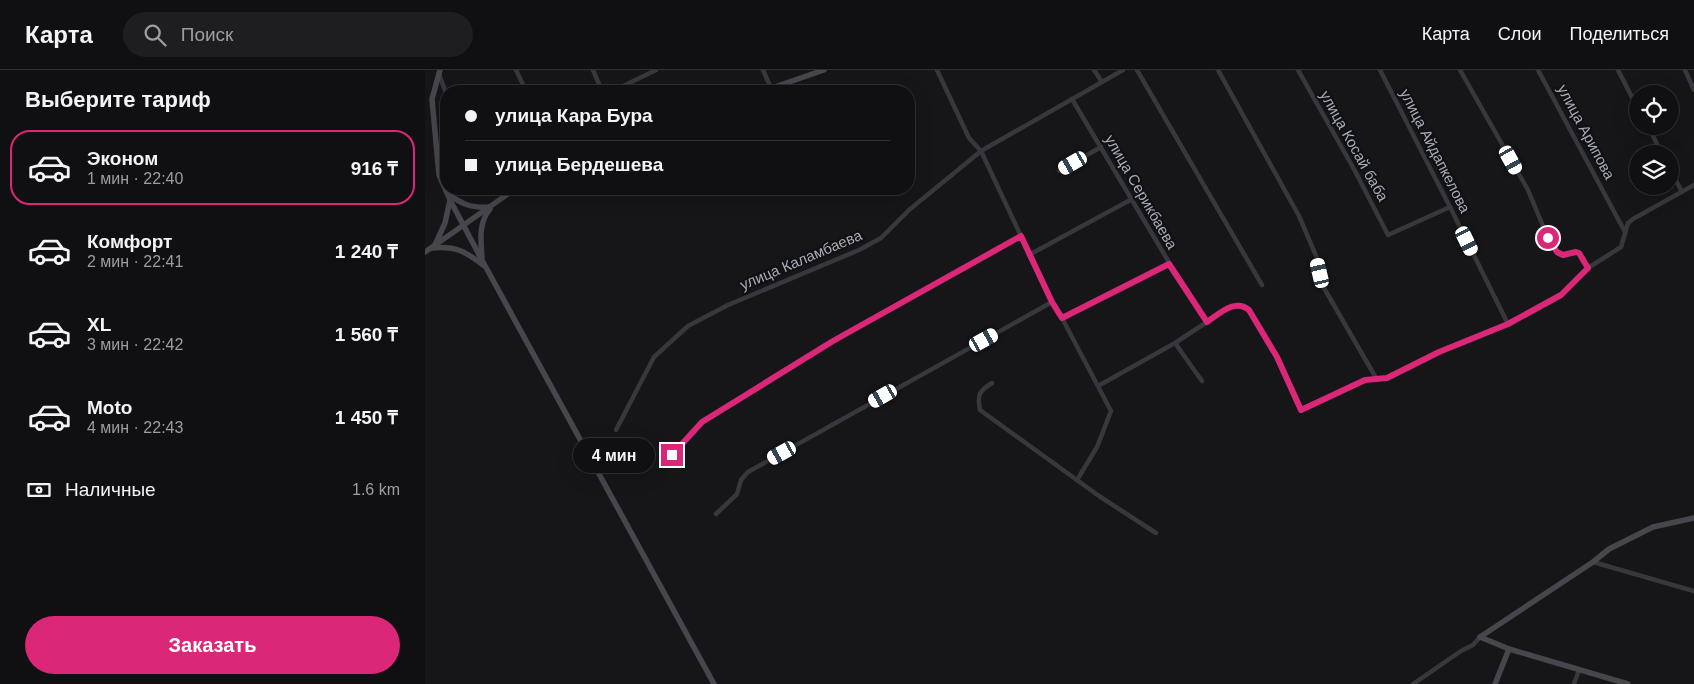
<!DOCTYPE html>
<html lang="ru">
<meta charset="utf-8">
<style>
body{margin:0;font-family:Helvetica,sans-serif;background:#1e1e20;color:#f1f3f6;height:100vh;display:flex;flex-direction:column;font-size:19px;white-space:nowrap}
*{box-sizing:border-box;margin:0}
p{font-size:16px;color:#9c9d9f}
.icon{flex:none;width:28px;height:28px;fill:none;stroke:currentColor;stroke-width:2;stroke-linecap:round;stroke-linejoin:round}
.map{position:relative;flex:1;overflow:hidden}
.sheet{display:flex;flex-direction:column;background:#101012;width:425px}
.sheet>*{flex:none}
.hud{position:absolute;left:15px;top:15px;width:475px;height:110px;border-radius:20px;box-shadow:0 5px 20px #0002,0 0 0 1px #303032;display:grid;align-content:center;height:110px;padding:0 25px;background:#101012}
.fabs{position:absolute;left:1204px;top:15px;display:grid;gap:10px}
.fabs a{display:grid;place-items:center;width:50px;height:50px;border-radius:50%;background:#101012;box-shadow:0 5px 20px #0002,0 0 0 1px #303032;font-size:25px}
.end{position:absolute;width:22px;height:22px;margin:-11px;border:6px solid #db2777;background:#fff;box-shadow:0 0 0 2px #fff}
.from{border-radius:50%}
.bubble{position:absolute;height:35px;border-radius:18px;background:#101012;box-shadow:0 5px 20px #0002,0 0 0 1px #303032;font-size:16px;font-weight:700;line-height:35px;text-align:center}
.car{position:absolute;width:15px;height:30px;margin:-15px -8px;border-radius:6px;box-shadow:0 0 4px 1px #0007;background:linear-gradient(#fff 24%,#345 0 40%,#fff 0 76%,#345 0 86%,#fff 0)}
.hud b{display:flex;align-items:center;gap:18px;height:48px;font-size:19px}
.hud b+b{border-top:1px solid #303032}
.hud i{width:12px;height:12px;background:#f1f3f6}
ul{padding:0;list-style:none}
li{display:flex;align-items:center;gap:15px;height:75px;margin:0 10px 8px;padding:0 15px;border:2px solid transparent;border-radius:20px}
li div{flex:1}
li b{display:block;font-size:19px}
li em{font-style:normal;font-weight:700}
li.selected{border-color:#db2777}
li>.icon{width:45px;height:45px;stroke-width:1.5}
h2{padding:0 25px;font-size:22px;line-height:60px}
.pay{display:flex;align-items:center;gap:12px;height:55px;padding:0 25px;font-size:19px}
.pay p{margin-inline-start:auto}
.primary-button{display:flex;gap:10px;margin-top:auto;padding:10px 25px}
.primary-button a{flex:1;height:58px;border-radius:30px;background:#db2777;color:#fff;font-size:20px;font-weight:700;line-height:58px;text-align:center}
header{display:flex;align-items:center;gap:30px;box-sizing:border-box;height:70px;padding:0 25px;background:#101012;border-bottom:1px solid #303032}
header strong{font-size:24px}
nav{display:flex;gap:28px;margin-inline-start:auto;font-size:18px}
.search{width:350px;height:45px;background:#1e1e20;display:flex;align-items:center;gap:12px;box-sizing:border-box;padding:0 18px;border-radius:28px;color:#9c9d9f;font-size:19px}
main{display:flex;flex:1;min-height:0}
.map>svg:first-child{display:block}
</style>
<header>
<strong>Карта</strong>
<div class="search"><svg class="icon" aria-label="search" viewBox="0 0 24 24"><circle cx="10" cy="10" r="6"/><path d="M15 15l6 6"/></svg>Поиск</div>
<nav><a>Карта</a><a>Слои</a><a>Поделиться</a></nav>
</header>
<main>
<section class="sheet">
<h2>Выберите тариф</h2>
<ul>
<li class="selected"><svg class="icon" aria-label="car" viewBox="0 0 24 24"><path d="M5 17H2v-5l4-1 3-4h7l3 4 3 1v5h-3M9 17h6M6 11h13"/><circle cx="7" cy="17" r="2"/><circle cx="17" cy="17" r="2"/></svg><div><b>Эконом</b><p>1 мин · 22:40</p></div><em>916 ₸</em></li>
<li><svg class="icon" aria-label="car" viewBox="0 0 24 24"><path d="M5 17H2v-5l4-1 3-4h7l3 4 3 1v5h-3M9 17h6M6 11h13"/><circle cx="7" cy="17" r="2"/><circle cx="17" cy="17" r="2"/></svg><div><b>Комфорт</b><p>2 мин · 22:41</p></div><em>1 240 ₸</em></li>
<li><svg class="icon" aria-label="car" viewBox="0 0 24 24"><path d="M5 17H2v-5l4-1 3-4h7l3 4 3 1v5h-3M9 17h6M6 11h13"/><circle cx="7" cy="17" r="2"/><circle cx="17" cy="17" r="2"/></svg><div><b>XL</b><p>3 мин · 22:42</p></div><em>1 560 ₸</em></li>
<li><svg class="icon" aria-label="car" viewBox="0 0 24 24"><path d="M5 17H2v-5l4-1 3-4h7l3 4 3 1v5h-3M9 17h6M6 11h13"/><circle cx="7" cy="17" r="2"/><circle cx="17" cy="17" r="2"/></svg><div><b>Moto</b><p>4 мин · 22:43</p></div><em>1 450 ₸</em></li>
</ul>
<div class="pay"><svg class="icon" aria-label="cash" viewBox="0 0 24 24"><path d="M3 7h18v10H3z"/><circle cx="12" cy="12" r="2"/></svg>Наличные<p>1.6 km</p></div>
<div class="primary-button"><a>Заказать</a></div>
</section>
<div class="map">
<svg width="1269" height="614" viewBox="0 0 1269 614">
<rect width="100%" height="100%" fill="#161618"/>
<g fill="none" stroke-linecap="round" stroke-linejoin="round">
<!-- street -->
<g stroke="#37383d" stroke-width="4.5">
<path d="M91,0L101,21"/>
<path d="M168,0L177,21"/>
<path d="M338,0L346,18"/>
<path d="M512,0L544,68L556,81L627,232L637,248L686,341L672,377L652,410"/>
<path d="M669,0L677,12"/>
<path d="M712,0L837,215"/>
<path d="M793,0L874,146L892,188L899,218L951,308"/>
<path d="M873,0L930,101L963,165L1025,137"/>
<path d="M955,0L1025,137L1083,254"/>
<path d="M1035,0L1103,120L1123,168L1132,183L1138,185L1151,182L1154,183L1163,198"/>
<path d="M1113,0L1200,162"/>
<path d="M1193,0L1212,37"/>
<path d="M1260,0L1269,20"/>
<path d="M14,4L21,23"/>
<path d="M188,21L231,0"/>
<path d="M647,29L745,194L782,252"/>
<path d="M1223,56L1237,84"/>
<path d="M1245,99L1257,122"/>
<path d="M634,101L676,77"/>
<path d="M604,185L707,129"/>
<path d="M637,248L745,194"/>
<path d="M750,273L777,311"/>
<path d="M567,313C554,321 552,325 555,340L674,426L731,463"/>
<path d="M673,316L750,273L782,252L806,236L813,235L819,236L824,240L836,260L852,287L876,340L940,310L962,308L1014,282L1083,254L1136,225L1163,198L1196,177L1203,153L1208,149L1269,115"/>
<path d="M191,360L229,287L263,256L303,235L434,180L456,168L484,140L556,81L698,0"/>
<path d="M239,393L277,352L408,271L596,166"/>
<path d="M291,444L312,424L316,410L323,402L627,232"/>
<path d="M1168,492L1269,521"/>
<path d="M988,614L1036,581L1048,575L1055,567"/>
<path d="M1149,614L1154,600"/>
</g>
<!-- secondary -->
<g stroke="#45474d" stroke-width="5.5">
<path d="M15,0L7,29L14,105L25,130L58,192L289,614"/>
<path d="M338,21L399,0"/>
<path d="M23,124C38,135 47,138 65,137"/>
<path d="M10,175L20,153L25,130"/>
<path d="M7,178C31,176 40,181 58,195"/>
<path d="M0,182L90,119"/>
<path d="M57,188C56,171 53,153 65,139"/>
<path d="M1055,567L1168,492L1184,479L1228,457L1269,448"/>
<path d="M1055,567L1084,579L1203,614"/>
<path d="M1070,614L1084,579"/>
</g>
</g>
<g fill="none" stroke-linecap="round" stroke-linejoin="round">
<!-- route -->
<path stroke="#db2777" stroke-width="6" d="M247,385L277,352L408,271L596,166L627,232L637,248L744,194L782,252C794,244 810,228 824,240L852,287L876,340L940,310L962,308L1014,282L1083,254L1136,225L1163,198L1154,183L1151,182L1138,185L1132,182L1123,168"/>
</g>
<g text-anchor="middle" stroke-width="4.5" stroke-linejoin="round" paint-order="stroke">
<!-- street labels -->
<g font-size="15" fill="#a8adb8" stroke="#111113">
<text transform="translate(1161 62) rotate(62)" y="5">улица Арипова</text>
<text transform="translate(929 76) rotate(61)" y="5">улица Косай баба</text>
<text transform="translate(1010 81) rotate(63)" y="5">улица Айдапкелова</text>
<text transform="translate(716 122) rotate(60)" y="5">улица Серикбаева</text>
<text transform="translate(376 190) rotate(-23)" y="5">улица Каламбаева</text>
</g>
</g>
</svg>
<div class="fabs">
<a><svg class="icon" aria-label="locate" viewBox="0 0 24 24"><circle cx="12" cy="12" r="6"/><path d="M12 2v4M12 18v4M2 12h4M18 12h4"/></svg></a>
<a><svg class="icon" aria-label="layers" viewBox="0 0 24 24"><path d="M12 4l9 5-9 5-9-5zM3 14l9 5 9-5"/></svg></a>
</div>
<i class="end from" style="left:1123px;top:168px"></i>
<i class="end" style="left:247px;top:385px"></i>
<div class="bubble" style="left:148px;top:368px;width:82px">4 мин</div>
<i class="car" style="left:1086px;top:90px;rotate:151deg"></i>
<i class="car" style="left:648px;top:93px;rotate:240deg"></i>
<i class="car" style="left:1042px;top:171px;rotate:154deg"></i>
<i class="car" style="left:895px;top:203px;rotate:347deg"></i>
<i class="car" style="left:559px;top:270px;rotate:61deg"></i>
<i class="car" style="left:458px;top:326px;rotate:240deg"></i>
<i class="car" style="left:357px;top:383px;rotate:241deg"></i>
<div class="hud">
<b><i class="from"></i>улица Кара Бура</b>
<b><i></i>улица Бердешева</b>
</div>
</div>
</main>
